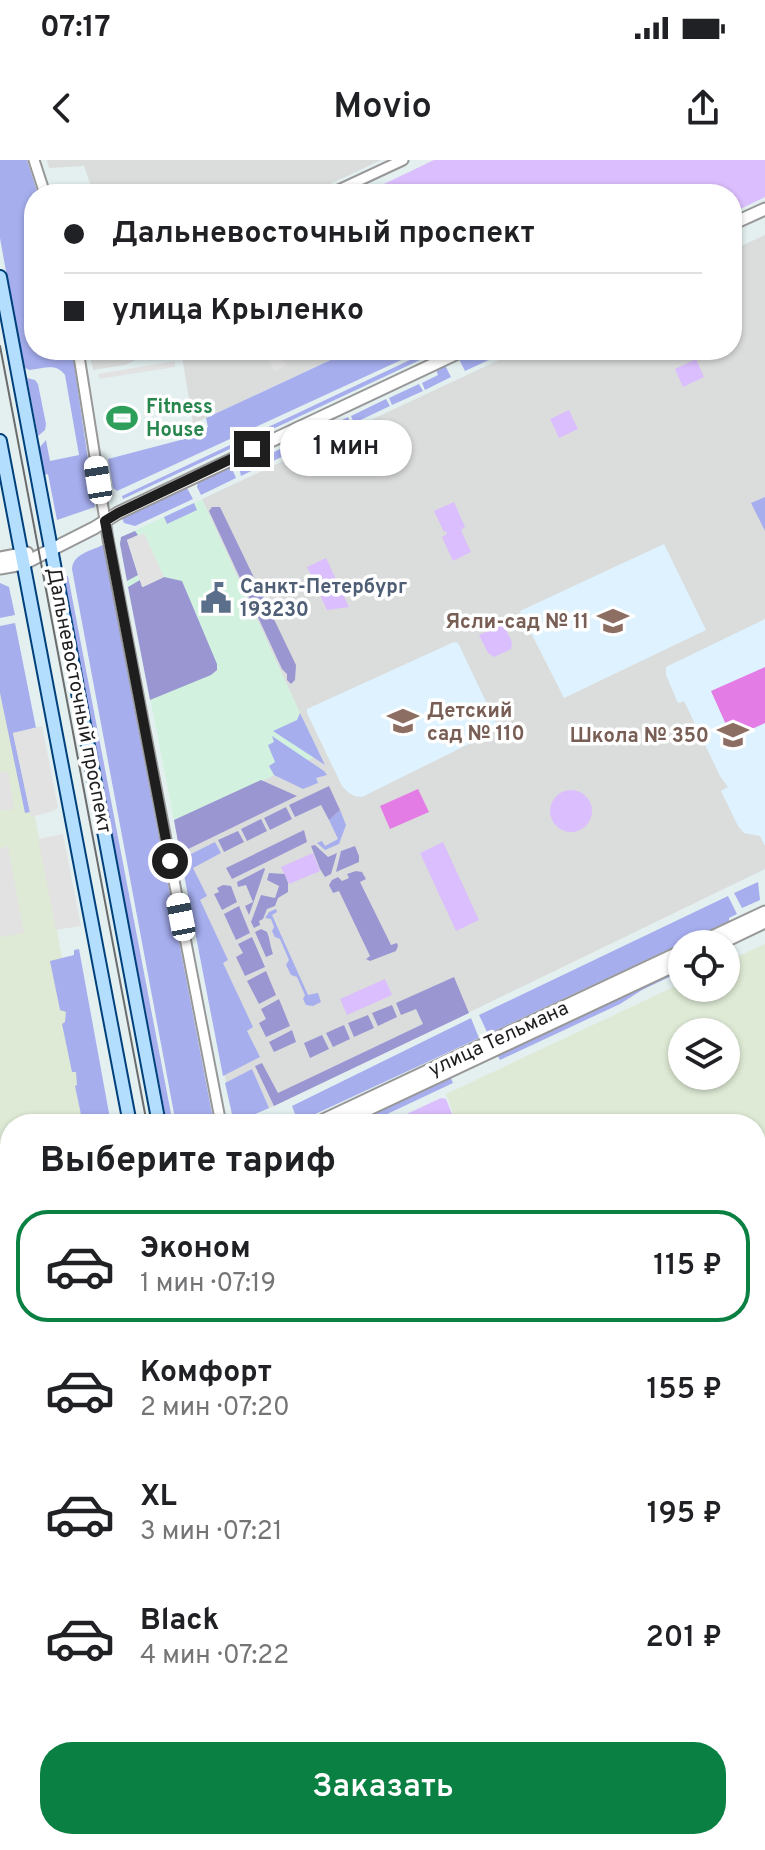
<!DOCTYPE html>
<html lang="ru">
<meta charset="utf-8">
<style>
body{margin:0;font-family:Overpass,sans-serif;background:#f6f6f6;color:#202124;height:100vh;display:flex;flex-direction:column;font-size:30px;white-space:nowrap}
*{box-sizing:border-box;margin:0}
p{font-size:26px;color:#757577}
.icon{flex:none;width:44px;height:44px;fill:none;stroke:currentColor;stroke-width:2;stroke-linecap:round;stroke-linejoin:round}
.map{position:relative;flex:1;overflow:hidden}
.panel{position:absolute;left:0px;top:954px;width:766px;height:736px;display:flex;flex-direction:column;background:#fff;border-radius:32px 32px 0 0;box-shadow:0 2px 6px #0004}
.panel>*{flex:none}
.banner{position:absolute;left:24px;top:24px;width:718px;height:176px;border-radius:32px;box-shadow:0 2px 6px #0004;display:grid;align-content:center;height:176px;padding:0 40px;background:#fff}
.controls{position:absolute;left:668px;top:770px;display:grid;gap:16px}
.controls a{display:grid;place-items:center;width:72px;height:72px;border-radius:50%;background:#fff;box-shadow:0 2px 6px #0004;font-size:40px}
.end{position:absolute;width:36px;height:36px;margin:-18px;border:10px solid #1e1e1e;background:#fff;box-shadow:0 0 0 4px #fff}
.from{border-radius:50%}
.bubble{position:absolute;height:56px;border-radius:28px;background:#fff;box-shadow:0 2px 6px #0004;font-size:26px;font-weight:600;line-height:56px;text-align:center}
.car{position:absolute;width:24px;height:48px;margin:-24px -12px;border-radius:10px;box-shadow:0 0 6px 2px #0007;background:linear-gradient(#fff 24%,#345 0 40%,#fff 0 76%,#345 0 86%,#fff 0)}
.banner b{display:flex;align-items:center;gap:28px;height:76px;font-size:30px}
.banner b+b{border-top:2px solid #e0e0e0}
.banner i{width:20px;height:20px;background:#202124}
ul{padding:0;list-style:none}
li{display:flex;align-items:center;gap:24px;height:112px;margin:0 16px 12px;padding:0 24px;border:4px solid transparent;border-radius:32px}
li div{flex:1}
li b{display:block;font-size:30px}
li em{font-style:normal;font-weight:600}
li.selected{border-color:#0b8043}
li>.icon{width:72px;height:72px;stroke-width:1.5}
h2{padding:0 40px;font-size:36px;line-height:96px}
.primary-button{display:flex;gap:16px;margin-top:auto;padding:16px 40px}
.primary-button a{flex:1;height:92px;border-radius:32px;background:#0b8043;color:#fff;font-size:32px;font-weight:600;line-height:92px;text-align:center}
.status{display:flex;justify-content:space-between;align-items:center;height:56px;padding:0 40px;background:#fff;direction:ltr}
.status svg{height:22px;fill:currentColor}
header{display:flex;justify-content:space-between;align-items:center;height:104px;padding:0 40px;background:#fff;font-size:36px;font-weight:600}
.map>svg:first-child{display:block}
</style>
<div class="status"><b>07:17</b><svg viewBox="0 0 49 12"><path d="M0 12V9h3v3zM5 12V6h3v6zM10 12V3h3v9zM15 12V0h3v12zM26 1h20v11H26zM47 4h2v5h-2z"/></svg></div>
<header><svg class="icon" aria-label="back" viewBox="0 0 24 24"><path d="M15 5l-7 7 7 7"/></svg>Movio<svg class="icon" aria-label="share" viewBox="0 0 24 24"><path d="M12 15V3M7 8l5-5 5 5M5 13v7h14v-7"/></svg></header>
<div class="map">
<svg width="765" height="1690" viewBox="0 0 765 1690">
<rect width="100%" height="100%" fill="#e4f0f0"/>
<!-- residential -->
<g fill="#dbdddc">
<path d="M47,0H381L309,34H94L84,6L49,8Z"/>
<path d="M765,75V709L476,849L274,946L234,963L174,660L319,595L202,339L520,190H732V90Z"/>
<path d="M89,190H180L142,197L125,205L93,210Z"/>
<path d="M181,190H352L193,264Z"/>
<path d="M765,1668V1690H713L737,1680H756V1672Z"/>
</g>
<!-- commercial -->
<path fill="#d2f2df" d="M202,339L319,595L174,660L120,384L121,377Z"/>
<!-- industrial -->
<g fill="#deead5" fill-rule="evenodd">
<path d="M0,475L94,964H10V1132L0,1134Z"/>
<path d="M765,784V1131L756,1134V964H457L446,934L682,823V828H726V802ZM726,872V916H682V872Z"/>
<path d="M765,1159V1588L756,1591V1163Z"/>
<path d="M10,1326V1448L0,1449V1327Z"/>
</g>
<!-- education -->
<g fill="#def3ff">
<path d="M664,384L706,470L564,538L520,451Z"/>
<path d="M765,459V686L760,676L744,673L738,666L721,631L728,627L720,616L684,541L678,543L666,515V507Z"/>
<path d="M454,482L458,483L499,569L362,637L354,636L348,632L342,626L307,553V549Z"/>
<path d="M10,1149V1324H0V1151Z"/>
</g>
<!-- grass -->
<g fill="#a6aeee">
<path d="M0,0H27L38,34H34V190H72L95,347L57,360L48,314L44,315L39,288L46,280L50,301L79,295L65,215C56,202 42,209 29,210L24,207L22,201L0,78Z"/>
<path d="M352,190H423L117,331L113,328L108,299L192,277L208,267L206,258Z"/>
<path d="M431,190H434L435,193L123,339L122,336Z"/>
<path d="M476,190L479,195L489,191L493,198L465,211L459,199Z"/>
<path d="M445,205L451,217L425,230L422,223L438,215L436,210Z"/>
<path d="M27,218L35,220L38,224L46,264L45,270L38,276Z"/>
<path d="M419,224L423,231L392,245L389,238Z"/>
<path d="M386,239L390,246L354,263L351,256Z"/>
<path d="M348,257L351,264L316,280L313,274L324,268L322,264L329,261L332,265Z"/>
<path d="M310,275L313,282L273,301L270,294L284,287L283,282L292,278L295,282Z"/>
<path d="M267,295L270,302L241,316L238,303L253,296L255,300Z"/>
<path d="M228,307L233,311L236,318L201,335L197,327L198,322Z"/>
<path d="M187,328L193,339L135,366L124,363L122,358Z"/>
<path d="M765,337V371L751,343Z"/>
<path d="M194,343L197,350L167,364L164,357Z"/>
<path d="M103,385L214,964H176L72,409C73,394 90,391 103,385Z"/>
<path d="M68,416L173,964H167L63,417Z"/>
<path d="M0,423L9,427L15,455L0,458Z"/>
<path d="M15,463L36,568L13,573L30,652L25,653L0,533V466Z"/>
<path d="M300,553L325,605L273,571L297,560Z"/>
<path d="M272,576L324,611L327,615L316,618L318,623L303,629L274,615L269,606L275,602L268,585L274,582Z"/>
<path d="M340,650L346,665L339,684L325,690L317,683L322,681L325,686L338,679L329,660Z"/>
<path d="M215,682L221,693L193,708L207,736L200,740L228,800L223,803L253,867L247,871L260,897L223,916L181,699Z"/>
<path d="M758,722L760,740L742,748L734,733Z"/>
<path d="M728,736L737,754L729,758V761L488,874L479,855Z"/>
<path d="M276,749L277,752L272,755L308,835L318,833L321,842L313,846L306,845L303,839L305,835L297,817L291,815L286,805L289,800L280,779L275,777L272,771L274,767L271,759L265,758L269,752Z"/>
<path d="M79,789L111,964H83L75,926L77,925L76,912H72L62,864L65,862L66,852L60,850L50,801L74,795V790Z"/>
<path d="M682,807V811L642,830L620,844L500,900L497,894Z"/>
<path d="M471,858L479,878L298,962L292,946Z"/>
<path d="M252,909L269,948L234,963L225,923Z"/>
<path d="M450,916L453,923L366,964H350Z"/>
<path d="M210,1680H222L226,1688L243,1680H265L268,1688L263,1690H215Z"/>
</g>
<!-- forest -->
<g fill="#9a96d2">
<path d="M212,347H220L296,505L295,520L291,524L287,520V514L282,509L209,351Z"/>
<path d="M135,371L138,375L127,380L138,415L127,421L120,384L121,377Z"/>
<path d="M164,417L182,421L217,504V510L211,515L150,540L128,427L140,420L143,427Z"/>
<path d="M261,620L297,636L180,693L174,660Z"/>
<path d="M329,626L340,650L329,660L321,645L295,657L289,645Z"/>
<path d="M286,647L292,659L270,670L264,658Z"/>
<path d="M261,659L267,671L247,681L241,669Z"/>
<path d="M304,670L307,682L232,719L226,708Z"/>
<path d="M238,671L244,682L224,692L218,680Z"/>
<path d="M315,685L328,697L337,693L331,714L325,717L320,709L311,686Z"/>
<path d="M355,686L359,696V702L336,712L341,691Z"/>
<path d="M264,708L265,709L249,755L245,746L253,742L246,725L238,727L237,722Z"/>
<path d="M356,711L362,712L366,719L360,722L391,785L397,783L398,786L396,791L370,801L366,799L370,796L339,731L333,733L329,725L332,720L338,717L342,721L349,718L347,714Z"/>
<path d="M269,713L285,714L288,723V732L278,738L275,746L267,749L263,759L259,761L260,765L254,768L251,762L261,735L275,738L279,726L267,720Z"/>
<path d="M223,725L231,726L237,742L222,750L214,734L219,732L217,728Z"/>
<path d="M239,746L250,773L236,780L224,754Z"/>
<path d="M261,769L267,772C270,779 270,786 273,794L266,797L255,772Z"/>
<path d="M252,777L265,807L245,816L236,797L243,793L238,784Z"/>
<path d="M266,811L276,835L259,844L247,821Z"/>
<path d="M454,817L469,853L274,946L255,906L262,903L278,933L423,864L416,849L401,855L396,843Z"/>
<path d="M279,839L290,866L266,877L259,863L266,859L261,849Z"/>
<path d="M392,845L397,857L378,866L372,853Z"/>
<path d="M368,855L374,868L354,877L348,863Z"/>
<path d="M344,865L350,879L333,887L326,873Z"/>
<path d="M292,870L296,882L274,892L269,882Z"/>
<path d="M322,875L329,889L310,898L304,883Z"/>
<path d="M493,1680H521L525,1690H497Z"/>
</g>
<!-- park -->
<g fill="#dbbefd">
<path d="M434,0H765V37L732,53V34H363Z"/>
<path d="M696,199L704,217L683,227L675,209Z"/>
<path d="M569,250L578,269L559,278L550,259Z"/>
<path d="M454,342L465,367L461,370L471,392L453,401L442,377L447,374L446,371L444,372L434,351Z"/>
<path d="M326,398L349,447L327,450L307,407Z"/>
<path d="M503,464L512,482L511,489L494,497L488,493L479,475Z"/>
<circle cx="571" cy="651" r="21"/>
<path d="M443,682L479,760L456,771L420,693Z"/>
<path d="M313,693L320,711L289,724L281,707Z"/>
<path d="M385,819L392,835L347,855L340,839Z"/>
<path d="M441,938L446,939L456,964H385Z"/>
</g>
<!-- pitch -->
<g fill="#e47ce5">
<path d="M765,507V563L732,578L711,531Z"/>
<path d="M418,629L429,652L390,669L380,646Z"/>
<path d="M10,1279V1304L0,1306V1281Z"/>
</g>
<!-- parking -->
<g fill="#e2e2e2">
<path d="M264,190H279L286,206L274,211Z"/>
<path d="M175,201V207L99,219L98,214Z"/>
<path d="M144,373L164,417L142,427L127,380Z"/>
<path d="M42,566L58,647L54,651L31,657L13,573Z"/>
<path d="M8,611L14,649L0,651V612Z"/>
<path d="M63,674L81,766L56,770L38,679Z"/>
<path d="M8,686L24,773L0,777V688Z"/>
<path d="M765,1524V1566L756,1569V1528Z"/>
<path d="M765,1588V1625L756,1628V1591Z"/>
<path d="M421,1680H493L497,1690H424Z"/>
<path d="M521,1680H613L585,1690H525Z"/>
</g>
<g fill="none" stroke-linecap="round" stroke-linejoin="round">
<defs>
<g id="minor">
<path d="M34,0L45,34"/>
<path d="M330,34L403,0"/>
<path d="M78,190L108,379L221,964"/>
<path d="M0,1144L10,1142"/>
<path d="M756,1155L765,1152"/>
<path d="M756,1649L765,1645"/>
<path d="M651,1690L676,1680"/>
</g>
<g id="tertiary">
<path d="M732,64L765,49"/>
<path d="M0,398L27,393"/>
<path d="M0,408L23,404L94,368L118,353L464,190"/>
<path d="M697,784L765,752"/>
<path d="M719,784L765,762"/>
<path d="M315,964L682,791"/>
<path d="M337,964L682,802"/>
<path d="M408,1690L409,1680"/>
</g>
<g id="secondary">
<path d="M0,117L159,964"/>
<path d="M0,281L130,964"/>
<path d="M349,1680L354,1690"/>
<path d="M379,1680L384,1690"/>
</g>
</defs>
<!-- minor casing -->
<use href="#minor" stroke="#989898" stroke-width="13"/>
<!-- tertiary casing -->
<use href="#tertiary" stroke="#989898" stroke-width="15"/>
<!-- secondary casing -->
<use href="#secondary" stroke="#00407b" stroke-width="16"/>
<!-- minor -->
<use href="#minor" stroke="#fff" stroke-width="9"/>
<!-- tertiary -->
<use href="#tertiary" stroke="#fff" stroke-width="11"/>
<!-- secondary -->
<use href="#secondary" stroke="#b4defe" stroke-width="12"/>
<!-- tram -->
<g stroke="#6c6c6c" stroke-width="2">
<path d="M0,186L147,964"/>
<path d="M366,1680L371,1690"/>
</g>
</g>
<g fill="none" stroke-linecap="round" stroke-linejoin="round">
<!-- route -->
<path stroke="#1e1e1e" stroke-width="10" d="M170,701L105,361L118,353L252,289"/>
</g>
<!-- icons -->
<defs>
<symbol id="stadium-bare" viewBox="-9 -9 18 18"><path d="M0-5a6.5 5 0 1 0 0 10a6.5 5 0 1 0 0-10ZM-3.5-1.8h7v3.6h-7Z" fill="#2e9e5b" stroke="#fff" stroke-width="2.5" paint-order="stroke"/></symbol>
<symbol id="civic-bare" viewBox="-9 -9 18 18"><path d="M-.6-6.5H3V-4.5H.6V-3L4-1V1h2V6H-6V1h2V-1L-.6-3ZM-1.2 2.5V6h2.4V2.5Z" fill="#5c6f8a" stroke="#fff" stroke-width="2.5" paint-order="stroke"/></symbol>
<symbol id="school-bare" viewBox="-9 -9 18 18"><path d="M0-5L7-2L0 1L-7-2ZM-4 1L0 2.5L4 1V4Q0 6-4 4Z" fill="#8d6e63" stroke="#fff" stroke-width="2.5" paint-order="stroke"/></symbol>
</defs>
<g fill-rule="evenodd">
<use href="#stadium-bare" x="100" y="236" width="44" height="44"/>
<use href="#civic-bare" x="194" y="416" width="44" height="44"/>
<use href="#school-bare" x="591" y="439" width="44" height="44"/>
<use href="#school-bare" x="381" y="539" width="44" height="44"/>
<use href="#school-bare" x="711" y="553" width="44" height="44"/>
</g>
<g text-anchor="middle" stroke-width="7" stroke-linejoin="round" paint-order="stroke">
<!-- leisure labels -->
<g font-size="20" font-weight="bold" fill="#27864d" stroke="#fff" text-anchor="start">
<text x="146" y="253">Fitness<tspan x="146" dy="23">House</tspan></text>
</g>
<!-- service labels -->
<g font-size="20" font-weight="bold" fill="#4e5e75" stroke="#fff" text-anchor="start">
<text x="240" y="433">Санкт-Петербург<tspan x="240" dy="23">193230</tspan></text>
</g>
<!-- education labels -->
<g font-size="20" font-weight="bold" fill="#785e54" stroke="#fff" text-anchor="end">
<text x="589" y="468">Ясли-сад № 11</text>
<text x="427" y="557" text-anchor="start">Детский<tspan x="427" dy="23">сад № 110</tspan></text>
<text x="709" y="582">Школа № 350</text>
</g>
<!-- street labels -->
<g font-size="20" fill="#1e1e1e" stroke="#fff">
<text transform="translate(80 540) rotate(79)" y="7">Дальневосточный проспект</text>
<text transform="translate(498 878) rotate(-25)" y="7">улица Тельмана</text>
</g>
</g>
</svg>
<div class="controls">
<a><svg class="icon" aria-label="locate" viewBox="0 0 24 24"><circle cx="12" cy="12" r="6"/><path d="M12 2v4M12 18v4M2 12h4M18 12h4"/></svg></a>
<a><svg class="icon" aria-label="layers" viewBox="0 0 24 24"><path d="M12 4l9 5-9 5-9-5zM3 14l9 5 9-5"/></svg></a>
</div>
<i class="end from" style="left:170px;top:701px"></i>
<i class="end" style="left:252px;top:289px"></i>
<div class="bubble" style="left:280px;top:260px;width:132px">1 мин</div>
<i class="car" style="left:98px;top:320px;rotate:351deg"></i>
<i class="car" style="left:181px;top:757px;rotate:349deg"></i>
<div class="banner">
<b><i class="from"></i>Дальневосточный проспект</b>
<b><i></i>улица Крыленко</b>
</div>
<section class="panel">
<h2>Выберите тариф</h2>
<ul>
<li class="selected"><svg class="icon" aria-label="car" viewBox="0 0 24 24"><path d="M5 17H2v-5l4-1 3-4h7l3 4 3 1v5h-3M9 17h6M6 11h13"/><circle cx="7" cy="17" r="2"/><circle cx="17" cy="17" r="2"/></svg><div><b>Эконом</b><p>1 мин · 07:19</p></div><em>115 ₽</em></li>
<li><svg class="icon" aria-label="car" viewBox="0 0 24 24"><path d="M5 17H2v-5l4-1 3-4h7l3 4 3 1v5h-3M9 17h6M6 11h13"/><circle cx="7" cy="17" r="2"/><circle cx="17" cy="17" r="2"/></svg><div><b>Комфорт</b><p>2 мин · 07:20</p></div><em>155 ₽</em></li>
<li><svg class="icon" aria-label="car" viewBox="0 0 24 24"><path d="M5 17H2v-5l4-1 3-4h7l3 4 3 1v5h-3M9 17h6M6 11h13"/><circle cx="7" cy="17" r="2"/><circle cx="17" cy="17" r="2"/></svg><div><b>XL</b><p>3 мин · 07:21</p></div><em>195 ₽</em></li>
<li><svg class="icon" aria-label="car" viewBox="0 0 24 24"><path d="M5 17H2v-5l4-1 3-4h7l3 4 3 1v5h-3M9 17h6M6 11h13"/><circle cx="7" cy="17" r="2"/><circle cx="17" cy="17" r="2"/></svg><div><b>Black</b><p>4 мин · 07:22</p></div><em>201 ₽</em></li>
</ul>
<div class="primary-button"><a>Заказать</a></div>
</section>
</div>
